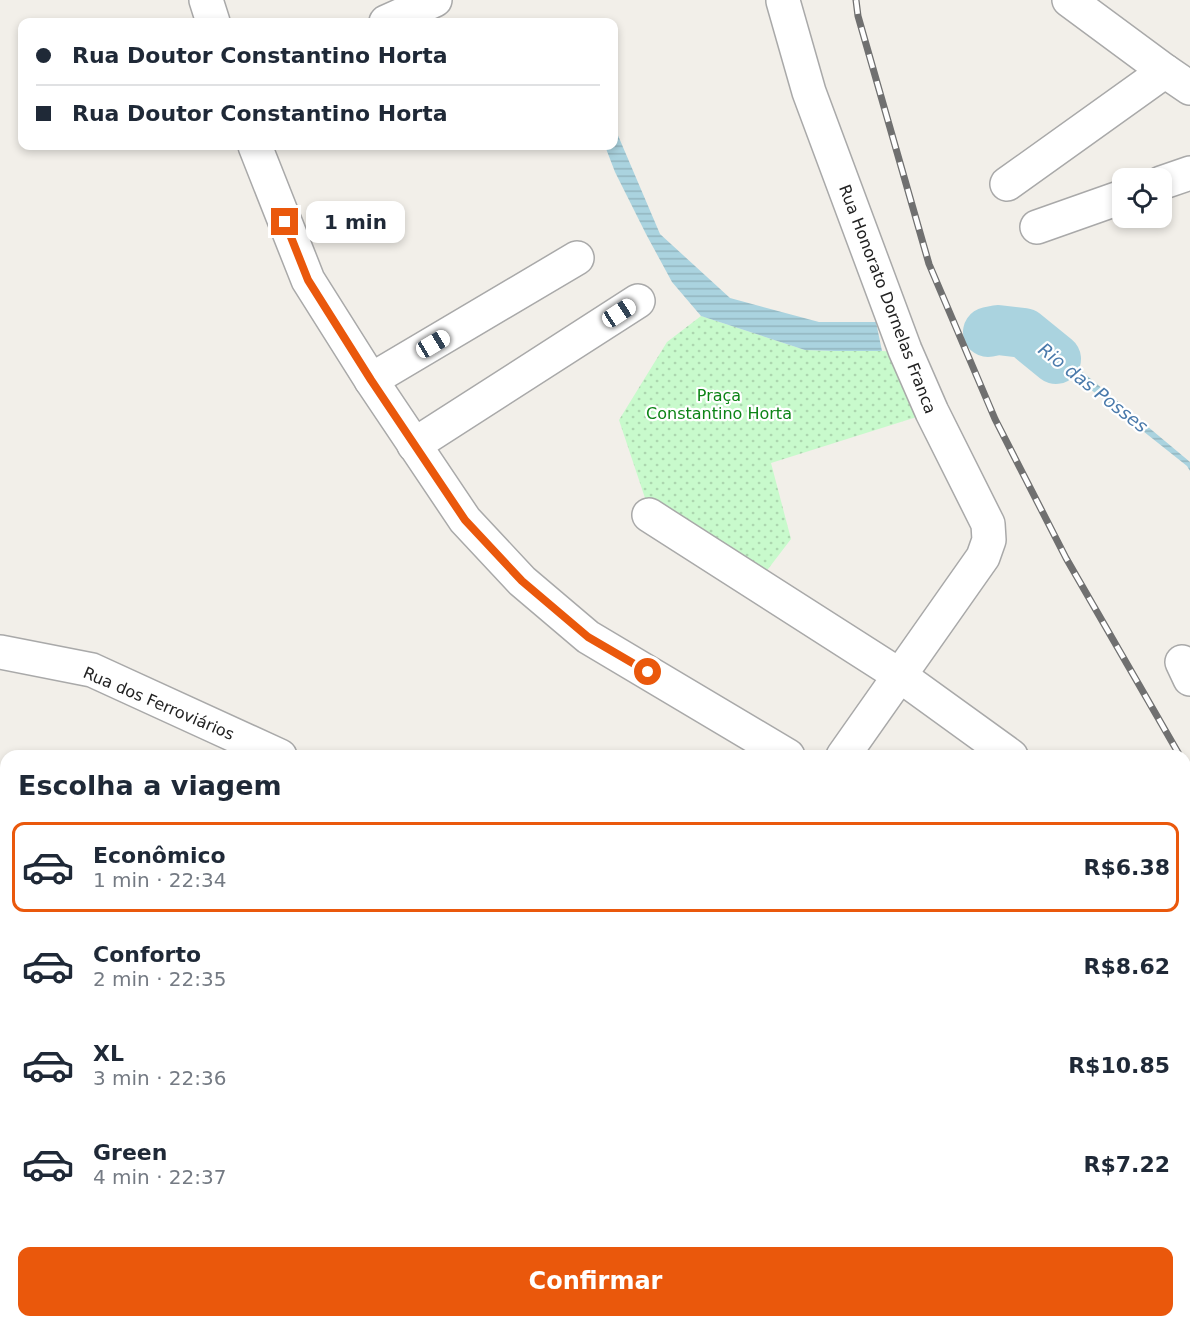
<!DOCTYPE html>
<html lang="pt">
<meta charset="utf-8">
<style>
body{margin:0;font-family:"DejaVu Sans",sans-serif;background:#f2f2f3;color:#1f2937;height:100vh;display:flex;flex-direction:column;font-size:22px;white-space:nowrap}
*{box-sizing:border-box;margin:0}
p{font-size:20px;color:#747a83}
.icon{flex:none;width:33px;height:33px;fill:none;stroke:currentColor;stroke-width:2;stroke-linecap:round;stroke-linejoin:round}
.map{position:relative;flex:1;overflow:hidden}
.drawer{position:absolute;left:0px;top:750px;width:1191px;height:578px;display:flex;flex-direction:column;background:#fff;border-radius:18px 18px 0 0;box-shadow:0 3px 9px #0003}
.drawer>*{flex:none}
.guide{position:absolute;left:18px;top:18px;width:600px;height:132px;border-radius:12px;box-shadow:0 3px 9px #0003;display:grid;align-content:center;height:132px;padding:0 18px;background:#fff}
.fabs{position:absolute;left:1112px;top:168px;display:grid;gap:12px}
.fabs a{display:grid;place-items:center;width:60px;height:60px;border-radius:12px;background:#fff;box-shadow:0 3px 9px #0003;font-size:30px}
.end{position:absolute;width:27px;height:27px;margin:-14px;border:8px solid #ea580c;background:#fff;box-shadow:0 0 0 3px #fff}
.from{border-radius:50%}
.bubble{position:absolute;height:42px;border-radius:12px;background:#fff;box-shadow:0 3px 9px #0003;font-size:20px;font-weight:700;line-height:42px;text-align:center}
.car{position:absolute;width:18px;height:36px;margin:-18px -9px;border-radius:8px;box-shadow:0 0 4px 2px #0007;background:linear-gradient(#fff 24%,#345 0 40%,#fff 0 76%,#345 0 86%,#fff 0)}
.guide b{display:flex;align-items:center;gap:21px;height:57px;font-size:22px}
.guide b+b{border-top:2px solid #e0e1e3}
.guide i{width:15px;height:15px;background:#1f2937}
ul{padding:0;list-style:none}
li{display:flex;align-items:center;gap:18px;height:90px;margin:0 12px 9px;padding:0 6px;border:3px solid transparent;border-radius:12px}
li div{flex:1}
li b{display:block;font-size:22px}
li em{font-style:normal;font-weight:700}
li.active{border-color:#ea580c}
li>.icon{width:54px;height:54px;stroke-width:1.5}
h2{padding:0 18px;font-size:27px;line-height:72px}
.cta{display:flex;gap:12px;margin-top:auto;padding:12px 18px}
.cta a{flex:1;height:69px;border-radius:12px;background:#ea580c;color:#fff;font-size:24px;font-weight:700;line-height:69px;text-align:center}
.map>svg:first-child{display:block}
</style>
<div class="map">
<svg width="1190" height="1327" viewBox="0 0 1190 1327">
<defs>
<pattern id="park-dots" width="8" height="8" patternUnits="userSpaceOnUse" patternTransform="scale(1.5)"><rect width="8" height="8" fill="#c8facc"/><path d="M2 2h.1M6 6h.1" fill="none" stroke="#acd6af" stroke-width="1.8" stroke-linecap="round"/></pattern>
<pattern id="water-rules" width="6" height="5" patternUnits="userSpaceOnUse" patternTransform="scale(1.5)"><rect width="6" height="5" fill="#aad3df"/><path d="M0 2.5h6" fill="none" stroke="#92b5bf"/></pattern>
</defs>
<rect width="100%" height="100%" fill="#f2efe9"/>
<!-- park -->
<path fill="url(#park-dots)" d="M701,316L805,350L835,351H882L897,352L923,415L771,463L791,539L762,577L647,504L619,420L667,342Z"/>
<!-- water -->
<g fill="url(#water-rules)">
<path d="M614,126L660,234L730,298L819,322H876L882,351H835L805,350L701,316L672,282L646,234L615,172L605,146H614Z"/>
<path d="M1024,323L1190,462V471L1187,466L1080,381L1023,341L999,334L997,326Z"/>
</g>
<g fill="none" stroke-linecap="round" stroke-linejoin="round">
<!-- river -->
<path stroke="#aad3df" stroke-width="50" d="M988,332L998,330L1024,333L1056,359"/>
<defs>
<g id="minor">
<path d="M206,0L213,22"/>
<path d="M1069,0L1165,71L1190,88"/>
<path d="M783,1L809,92L905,350L932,412L988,524L989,540L983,557L843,756"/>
<path d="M386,22L435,0"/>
<path d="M255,146L308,280L371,380L465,520L522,581L588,637L788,756"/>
<path d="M1161,183L1190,173"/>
<path d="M1007,184L1165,71"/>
<path d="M1037,227L1122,197"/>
<path d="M371,380L577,258"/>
<path d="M414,445L638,301"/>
<path d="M649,515L899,675L1011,756"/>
<path d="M0,652L92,670L280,756"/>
<path d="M1182,662L1190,679"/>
<path d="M0,865H6"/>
<path d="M1185,1002L1190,1005"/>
<path d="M0,1067L6,1066"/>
<path d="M333,1322L341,1327"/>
<path d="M518,1322L527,1327"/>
<path d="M1085,1322L1089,1327"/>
<path d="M146,1327L147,1322"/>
<path d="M405,1327L409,1322"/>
<path d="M588,1327L592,1322"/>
</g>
</defs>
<!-- minor casing -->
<use href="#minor" stroke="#a9a9a9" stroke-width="36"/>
<!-- path -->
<g stroke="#fa8072" stroke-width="4" stroke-dasharray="3 3" stroke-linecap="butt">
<path d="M1185,805L1190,801"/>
<path d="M266,1322L269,1327"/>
</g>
<!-- minor -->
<use href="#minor" stroke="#fff" stroke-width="33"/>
<defs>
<g id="rail">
<path d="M856,0L858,16L929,264L995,419L1066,558L1180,756"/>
<path d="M1185,765L1190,774"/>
</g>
</defs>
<!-- rail casing -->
<use href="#rail" stroke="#707070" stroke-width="7"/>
<!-- rail -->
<use href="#rail" stroke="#fff" stroke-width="4.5" stroke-dasharray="14" stroke-linecap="butt"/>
</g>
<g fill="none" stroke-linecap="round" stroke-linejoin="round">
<!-- route -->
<path stroke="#ea580c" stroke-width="8" d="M285,222L308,280L371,380L465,520L522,581L588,637L648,672"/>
</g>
<g text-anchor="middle" stroke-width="4.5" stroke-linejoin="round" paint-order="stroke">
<!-- street labels -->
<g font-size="16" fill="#222" stroke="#fff">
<text transform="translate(888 299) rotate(69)" y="6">Rua Honorato Dornelas Franca</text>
<text transform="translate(159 703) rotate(23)" y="6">Rua dos Ferroviários</text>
</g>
<!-- park labels -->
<g font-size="16" fill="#0c8416" stroke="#fff">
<text x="719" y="401">Praça<tspan x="719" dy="18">Constantino Horta</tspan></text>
</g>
<!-- water labels -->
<g font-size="18" font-style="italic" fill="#4a7aab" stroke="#fff">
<text transform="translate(1093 388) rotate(38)" y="6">Rio das Posses</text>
</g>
</g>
</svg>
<div class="fabs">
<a><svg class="icon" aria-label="locate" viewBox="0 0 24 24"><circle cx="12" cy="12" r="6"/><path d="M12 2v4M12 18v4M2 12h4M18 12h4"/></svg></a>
</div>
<i class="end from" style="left:648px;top:672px"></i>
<i class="end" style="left:285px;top:222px"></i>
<div class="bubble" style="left:306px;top:201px;width:99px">1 min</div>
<i class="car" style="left:619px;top:313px;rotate:57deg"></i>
<i class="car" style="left:433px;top:344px;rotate:59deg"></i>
<div class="guide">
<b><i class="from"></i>Rua Doutor Constantino Horta</b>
<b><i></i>Rua Doutor Constantino Horta</b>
</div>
<section class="drawer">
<h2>Escolha a viagem</h2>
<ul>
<li class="active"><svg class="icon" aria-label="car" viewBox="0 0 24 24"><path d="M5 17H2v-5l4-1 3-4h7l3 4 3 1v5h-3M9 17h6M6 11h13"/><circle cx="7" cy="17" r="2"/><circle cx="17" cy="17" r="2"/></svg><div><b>Econômico</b><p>1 min · 22:34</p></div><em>R$6.38</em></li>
<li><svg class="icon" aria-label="car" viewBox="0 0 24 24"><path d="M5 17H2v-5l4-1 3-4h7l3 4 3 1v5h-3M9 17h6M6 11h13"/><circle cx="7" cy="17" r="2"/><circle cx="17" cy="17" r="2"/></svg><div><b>Conforto</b><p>2 min · 22:35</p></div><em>R$8.62</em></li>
<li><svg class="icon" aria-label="car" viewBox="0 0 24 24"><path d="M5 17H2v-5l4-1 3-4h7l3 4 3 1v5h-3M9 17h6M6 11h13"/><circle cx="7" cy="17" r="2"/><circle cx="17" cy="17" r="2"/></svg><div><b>XL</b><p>3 min · 22:36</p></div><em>R$10.85</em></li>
<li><svg class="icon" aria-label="car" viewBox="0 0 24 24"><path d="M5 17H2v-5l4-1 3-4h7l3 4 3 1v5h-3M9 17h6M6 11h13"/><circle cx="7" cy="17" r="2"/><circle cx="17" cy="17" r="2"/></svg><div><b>Green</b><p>4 min · 22:37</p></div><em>R$7.22</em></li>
</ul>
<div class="cta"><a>Confirmar</a></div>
</section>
</div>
